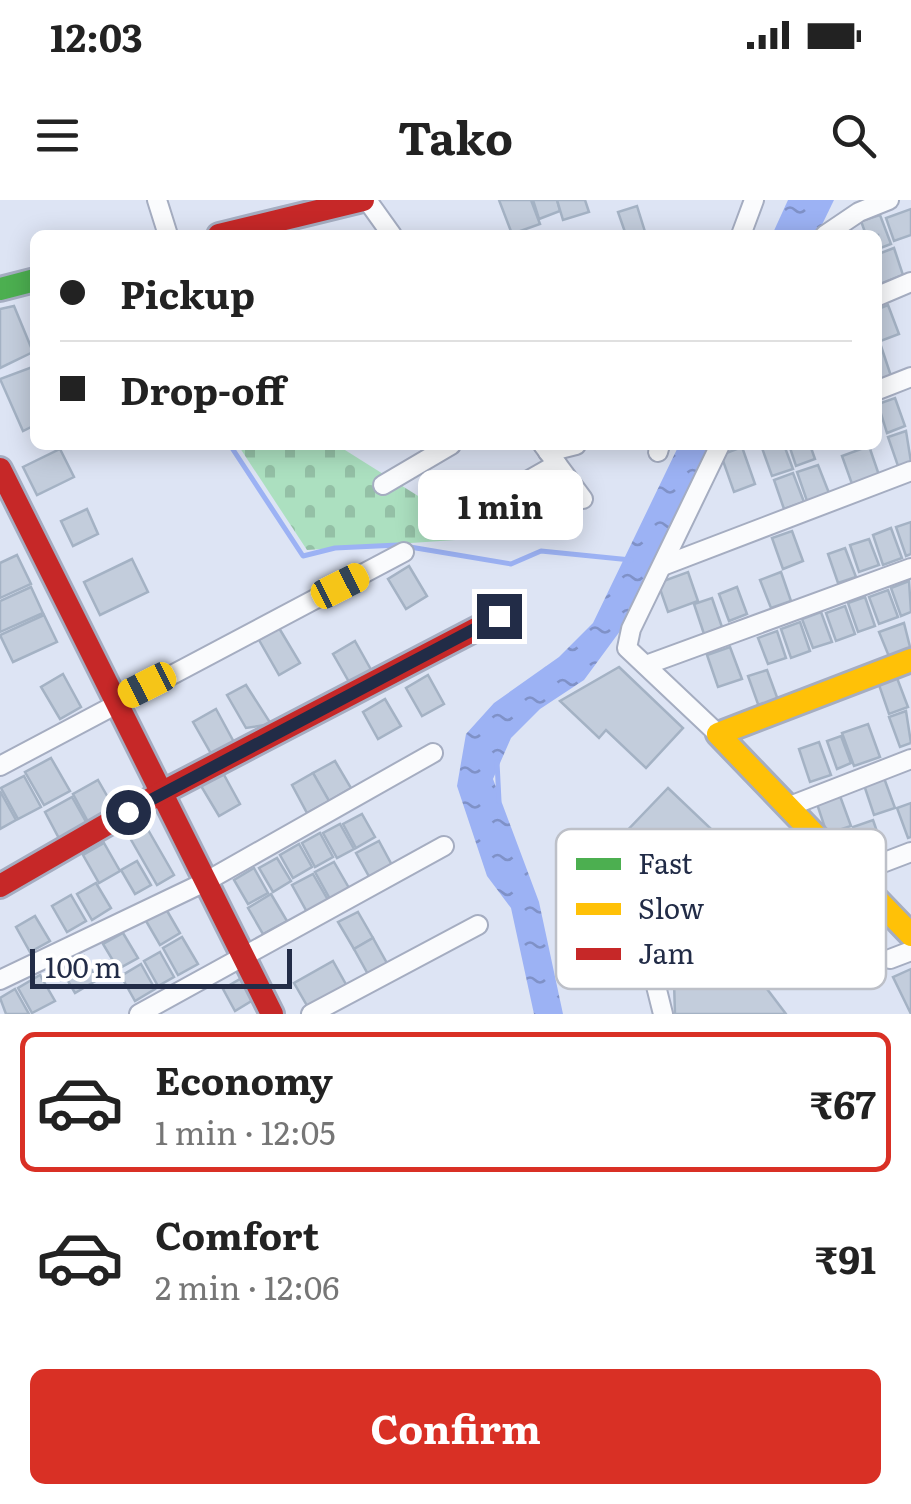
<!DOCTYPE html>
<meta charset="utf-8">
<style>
body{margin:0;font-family:Literata,serif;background:#f6f6f6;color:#222;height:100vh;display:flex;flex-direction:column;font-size:38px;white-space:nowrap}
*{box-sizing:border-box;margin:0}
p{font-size:32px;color:#767676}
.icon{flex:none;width:55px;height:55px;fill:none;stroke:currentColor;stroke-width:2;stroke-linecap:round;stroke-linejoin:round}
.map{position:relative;height:814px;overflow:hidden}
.side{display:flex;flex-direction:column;background:#fff;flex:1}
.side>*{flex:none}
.hud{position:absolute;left:30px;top:30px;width:852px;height:220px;border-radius:15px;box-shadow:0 5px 25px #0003;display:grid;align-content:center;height:220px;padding:0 30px;background:#fff}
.scale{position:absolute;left:30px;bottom:25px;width:262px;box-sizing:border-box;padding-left:10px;border:5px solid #222c47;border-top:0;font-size:28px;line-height:35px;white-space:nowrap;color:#222c47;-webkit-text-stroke:8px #fff;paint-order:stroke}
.end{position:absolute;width:45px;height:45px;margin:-22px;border:12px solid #222c47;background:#fff;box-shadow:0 0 0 5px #fff}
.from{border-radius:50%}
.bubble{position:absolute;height:70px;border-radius:15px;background:#fff;box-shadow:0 5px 25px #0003;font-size:32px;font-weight:700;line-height:70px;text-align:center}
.car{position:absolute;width:30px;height:60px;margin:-30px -15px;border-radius:12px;box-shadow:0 0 8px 2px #0007;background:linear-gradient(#f5c518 24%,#345 0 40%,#f5c518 0 76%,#345 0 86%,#f5c518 0)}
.hud b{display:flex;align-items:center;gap:35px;height:95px;font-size:38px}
.hud b+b{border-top:2px solid #e0e0e0}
.hud i{width:25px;height:25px;background:#222}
ul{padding:18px 0 0;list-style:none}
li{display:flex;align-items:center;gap:30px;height:140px;margin:0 20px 15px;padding:0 10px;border:5px solid transparent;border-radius:15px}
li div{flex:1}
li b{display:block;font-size:38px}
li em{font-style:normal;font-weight:700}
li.selected{border-color:#d93025}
li>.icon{width:90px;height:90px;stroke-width:1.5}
.cta{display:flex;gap:20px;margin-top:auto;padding:20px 30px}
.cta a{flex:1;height:115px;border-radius:15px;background:#d93025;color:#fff;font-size:40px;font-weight:700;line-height:115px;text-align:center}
.status{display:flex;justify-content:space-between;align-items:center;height:70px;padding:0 50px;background:#fff;direction:ltr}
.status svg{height:28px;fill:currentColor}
header{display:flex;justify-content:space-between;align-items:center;height:130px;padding:0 30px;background:#fff;font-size:45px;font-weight:700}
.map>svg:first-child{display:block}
</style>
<div class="status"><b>12:03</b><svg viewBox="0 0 49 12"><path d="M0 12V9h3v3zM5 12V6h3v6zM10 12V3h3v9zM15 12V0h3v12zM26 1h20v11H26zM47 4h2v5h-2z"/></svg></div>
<header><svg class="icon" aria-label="menu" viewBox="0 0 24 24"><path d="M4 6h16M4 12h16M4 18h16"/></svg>Tako<svg class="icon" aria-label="search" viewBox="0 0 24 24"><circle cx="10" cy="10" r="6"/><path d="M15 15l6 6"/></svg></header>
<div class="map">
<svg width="911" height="814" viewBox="0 0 911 814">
<defs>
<pattern id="cemetery-stones" width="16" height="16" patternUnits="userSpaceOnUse" patternTransform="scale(2.5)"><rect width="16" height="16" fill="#ace0c0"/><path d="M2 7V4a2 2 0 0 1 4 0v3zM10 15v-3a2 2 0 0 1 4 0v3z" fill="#94c0a6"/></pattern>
<pattern id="water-ripples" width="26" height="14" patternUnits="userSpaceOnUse" patternTransform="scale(2.5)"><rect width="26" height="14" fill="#9cb2f4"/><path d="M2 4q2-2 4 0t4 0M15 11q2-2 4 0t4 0" fill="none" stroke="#7f91c7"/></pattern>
</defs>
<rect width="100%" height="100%" fill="#dde4f4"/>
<!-- cemetery -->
<path fill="url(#cemetery-stones)" d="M238,245H337L485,338L307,350Z"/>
<!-- water -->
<g fill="url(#water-ripples)">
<path d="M788,0H834L817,35H772Z"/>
<path d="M679,245H716L640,404L584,480L540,509L511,538L493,579L539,702L563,814H534L511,708L487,676L457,586L466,534L494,503L559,457L593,423Z"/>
</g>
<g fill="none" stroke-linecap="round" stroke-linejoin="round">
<!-- stream -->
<g stroke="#9cb2f4" stroke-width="5">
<path d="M230,245L303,356L335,348L398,345L511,364L541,351L631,360"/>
<path d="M497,562L499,601"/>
</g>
</g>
<!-- building -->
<g fill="#c3cddc" stroke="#a4b2c4" stroke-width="2.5">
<path d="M499,0H531L540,24L512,34Z"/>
<path d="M533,0H557L560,11L539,19Z"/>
<path d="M557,0H585L589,12L563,20Z"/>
<path d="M637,6L646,35H626L618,12Z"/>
<path d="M911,9V35L894,41L886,18Z"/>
<path d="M880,15L891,44L878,49V35H866L861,21Z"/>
<path d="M894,48L903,75L880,84L878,54Z"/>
<path d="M888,105L899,134L878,142V109Z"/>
<path d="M14,106L33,152L0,168V109Z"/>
<path d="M881,146L891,176L878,181V147Z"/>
<path d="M35,166V225L23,231L0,179Z"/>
<path d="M895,198L905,226L887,233L878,204Z"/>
<path d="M906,231L911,262L898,266L888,237Z"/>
<path d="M770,245H784L793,269L772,276L762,248Z"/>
<path d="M789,245H810L815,259L796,266Z"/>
<path d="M869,246L879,275L852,284L842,256Z"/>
<path d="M742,247L755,284L734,292L721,255Z"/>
<path d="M60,249L74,277L37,295L23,267Z"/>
<path d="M818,265L829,293L807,301L797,272Z"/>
<path d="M793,273L804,302L784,309L774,280Z"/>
<path d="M87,309L98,334L73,346L61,321Z"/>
<path d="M911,322V354L906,356L896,327Z"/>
<path d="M891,328L902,358L883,365L873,335Z"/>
<path d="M792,331L803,361L783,369L772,338Z"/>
<path d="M869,339L879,365L859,372L850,345Z"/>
<path d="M845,348L856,377L838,383L828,354Z"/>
<path d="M17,355L31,384L0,398V363Z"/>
<path d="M132,359L148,392L100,415L84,382Z"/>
<path d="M409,366L427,396L406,409L388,379Z"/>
<path d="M688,372L698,401L668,412L658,383Z"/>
<path d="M781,372L791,401L771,408L760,380Z"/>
<path d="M909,381L911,412L901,416L891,388Z"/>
<path d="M31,387L43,413L0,432V401Z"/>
<path d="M737,387L747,414L729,421L719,394Z"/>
<path d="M888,390L898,417L879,424L869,397Z"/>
<path d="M865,397L875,426L858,432L848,403Z"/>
<path d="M712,398L722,427L704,434L694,404Z"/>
<path d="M845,406L855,434L836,441L826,413Z"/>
<path d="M821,412L832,442L813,448L802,419Z"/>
<path d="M44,415L57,442L13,462L0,435Z"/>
<path d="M800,422L810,451L791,458L781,429Z"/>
<path d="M904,423L911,451L890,459L879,432Z"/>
<path d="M279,428L300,463L279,475L259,440Z"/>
<path d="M777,431L786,458L768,464L758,438Z"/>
<path d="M355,441L374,475L352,487L333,454Z"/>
<path d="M730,447L742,479L718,487L707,455Z"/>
<path d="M619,467L683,528L646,568L606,530L599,538L560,501Z"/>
<path d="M767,470L778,500L759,507L748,476Z"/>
<path d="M63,474L81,507L60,519L41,487Z"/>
<path d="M428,475L444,504L422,516L406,488Z"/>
<path d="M897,478L908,507L889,514L879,485Z"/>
<path d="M246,485L271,524L246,528L227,495Z"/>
<path d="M385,499L401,526L378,539L363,512Z"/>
<path d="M216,509L235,544L213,557L193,522Z"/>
<path d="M906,511L911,543L900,547L889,517Z"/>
<path d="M868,524L880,557L854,566L842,533Z"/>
<path d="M841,536L851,563L837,569L827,541Z"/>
<path d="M819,542L831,575L810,582L799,549Z"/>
<path d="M51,558L70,591L44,605L25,572Z"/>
<path d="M335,561L351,588L329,601L313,573Z"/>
<path d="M223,573L240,604L219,616L201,586Z"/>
<path d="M313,573L329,601L307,613L292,585Z"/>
<path d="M24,576L41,607L18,619L1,588Z"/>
<path d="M884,578L895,608L874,615L864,585Z"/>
<path d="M98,580L118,615L92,629L73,594Z"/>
<path d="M668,588L772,687L726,735L786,814H675L671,684L622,636Z"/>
<path d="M0,591L16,620L0,629Z"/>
<path d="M840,596L851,626L827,634L817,604Z"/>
<path d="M72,597L90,629L62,644L45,612Z"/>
<path d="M911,603V637L908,638L897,608Z"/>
<path d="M362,614L375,637L356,648L343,624Z"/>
<path d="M873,620L882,646L862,653L853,627Z"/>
<path d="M143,621L174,675L157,685L126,631Z"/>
<path d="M340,624L354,649L337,658L323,633Z"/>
<path d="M320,633L333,657L315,667L302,643Z"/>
<path d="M379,641L393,667L371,680L356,653Z"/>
<path d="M104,643L120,671L99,683L83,655Z"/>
<path d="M299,644L312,667L293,678L280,655Z"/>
<path d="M277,658L291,681L273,692L259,668Z"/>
<path d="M137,661L151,685L135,694L121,670Z"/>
<path d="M334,662L349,688L330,699L315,672Z"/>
<path d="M254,668L268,693L248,704L234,680Z"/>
<path d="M313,674L328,700L307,712L292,685Z"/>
<path d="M96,683L111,708L92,720L77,694Z"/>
<path d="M271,694L287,721L263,734L248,708Z"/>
<path d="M71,695L86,721L67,732L52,706Z"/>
<path d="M166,709L180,733L160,745L146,721Z"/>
<path d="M358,712L373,738L354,749L338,722Z"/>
<path d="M35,716L50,741L30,752L16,727Z"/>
<path d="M123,733L138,758L118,769L103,744Z"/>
<path d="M182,737L198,764L178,775L163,748Z"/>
<path d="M373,738L388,765L369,776L354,749Z"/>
<path d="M160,752L174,777L158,786L144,761Z"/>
<path d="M84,756L97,780L75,793L61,769Z"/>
<path d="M333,761L348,788L309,809L294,783Z"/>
<path d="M141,764L155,789L135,801L121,776Z"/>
<path d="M911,769V814L893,777Z"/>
<path d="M40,775L55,801L32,813L18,788Z"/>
<path d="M240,779L253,800L235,811L223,789Z"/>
<path d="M15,789L29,814H6L0,798Z"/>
</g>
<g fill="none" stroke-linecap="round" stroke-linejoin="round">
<defs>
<g id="street">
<path d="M157,0L168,35"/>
<path d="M367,0L392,35"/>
<path d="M741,35L754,0"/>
<path d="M825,35L859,12L889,0"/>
<path d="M878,96L911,82"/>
<path d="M878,190L911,177"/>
<path d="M543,245L583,299"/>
<path d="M548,252L576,245"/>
<path d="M658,252L660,245"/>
<path d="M383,285L451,245"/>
<path d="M450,325L557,264"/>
<path d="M665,365L911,271"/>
<path d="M646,465L911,368"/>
<path d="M718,534L627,448L631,429L720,245"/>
<path d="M0,566L404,352"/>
<path d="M790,606L911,559"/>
<path d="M856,673L911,652"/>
<path d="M890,759L911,751"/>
<path d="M0,780L205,682L433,553"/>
<path d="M139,814L444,646"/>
<path d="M311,814L478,725"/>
<path d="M663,814L647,750L665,741"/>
</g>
<path id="fast" d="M0,89L35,80"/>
<path id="slow" d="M911,460L718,534L911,735"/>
<g id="jam">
<path d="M219,35L363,0"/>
<path d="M0,269L272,814"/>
<path d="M0,686L161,593L499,417"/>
</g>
</defs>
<!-- street casing -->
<use href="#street" stroke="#a5adc1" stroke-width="22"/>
<!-- fast casing -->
<use href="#fast" stroke="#a5adc1" stroke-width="28"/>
<!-- slow casing -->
<use href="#slow" stroke="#a5adc1" stroke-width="28"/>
<!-- jam casing -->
<use href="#jam" stroke="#a5adc1" stroke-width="28"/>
<!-- street -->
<use href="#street" stroke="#fafbfd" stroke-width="18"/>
<!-- fast -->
<use href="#fast" stroke="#4caf50" stroke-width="22"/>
<!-- slow -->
<use href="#slow" stroke="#ffc107" stroke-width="22"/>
<!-- jam -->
<use href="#jam" stroke="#c62828" stroke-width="22"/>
</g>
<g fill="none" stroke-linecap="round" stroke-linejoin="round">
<!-- route -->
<path stroke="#222c47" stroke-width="12" d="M128,612L499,416"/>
</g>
<!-- legend -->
<rect x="556" y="629" width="330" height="160" rx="15" fill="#fff" stroke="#bdc0c8" stroke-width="2.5"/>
<rect x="576" y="658" width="45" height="12" fill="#4caf50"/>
<rect x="576" y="703" width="45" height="12" fill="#ffc107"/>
<rect x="576" y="748" width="45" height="12" fill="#c62828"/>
<g font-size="28" fill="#222c47">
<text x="638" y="674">Fast</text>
<text x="638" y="719">Slow</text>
<text x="638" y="764">Jam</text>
</g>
</svg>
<div class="scale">100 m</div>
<i class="end from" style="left:128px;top:612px"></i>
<i class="end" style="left:499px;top:416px"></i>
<div class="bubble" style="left:418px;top:270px;width:165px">1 min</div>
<i class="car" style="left:340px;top:386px;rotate:63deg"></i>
<i class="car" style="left:147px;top:485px;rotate:243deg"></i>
<div class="hud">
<b><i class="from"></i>Pickup</b>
<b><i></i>Drop-off</b>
</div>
</div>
<section class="side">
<ul>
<li class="selected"><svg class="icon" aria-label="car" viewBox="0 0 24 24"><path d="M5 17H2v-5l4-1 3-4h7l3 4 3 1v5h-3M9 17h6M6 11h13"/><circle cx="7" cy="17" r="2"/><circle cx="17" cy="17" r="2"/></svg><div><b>Economy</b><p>1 min · 12:05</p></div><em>₹67</em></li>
<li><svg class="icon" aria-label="car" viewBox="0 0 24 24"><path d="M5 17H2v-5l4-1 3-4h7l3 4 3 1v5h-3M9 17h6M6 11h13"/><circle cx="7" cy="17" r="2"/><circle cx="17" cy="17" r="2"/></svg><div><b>Comfort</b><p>2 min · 12:06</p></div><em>₹91</em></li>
</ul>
<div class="cta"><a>Confirm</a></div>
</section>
